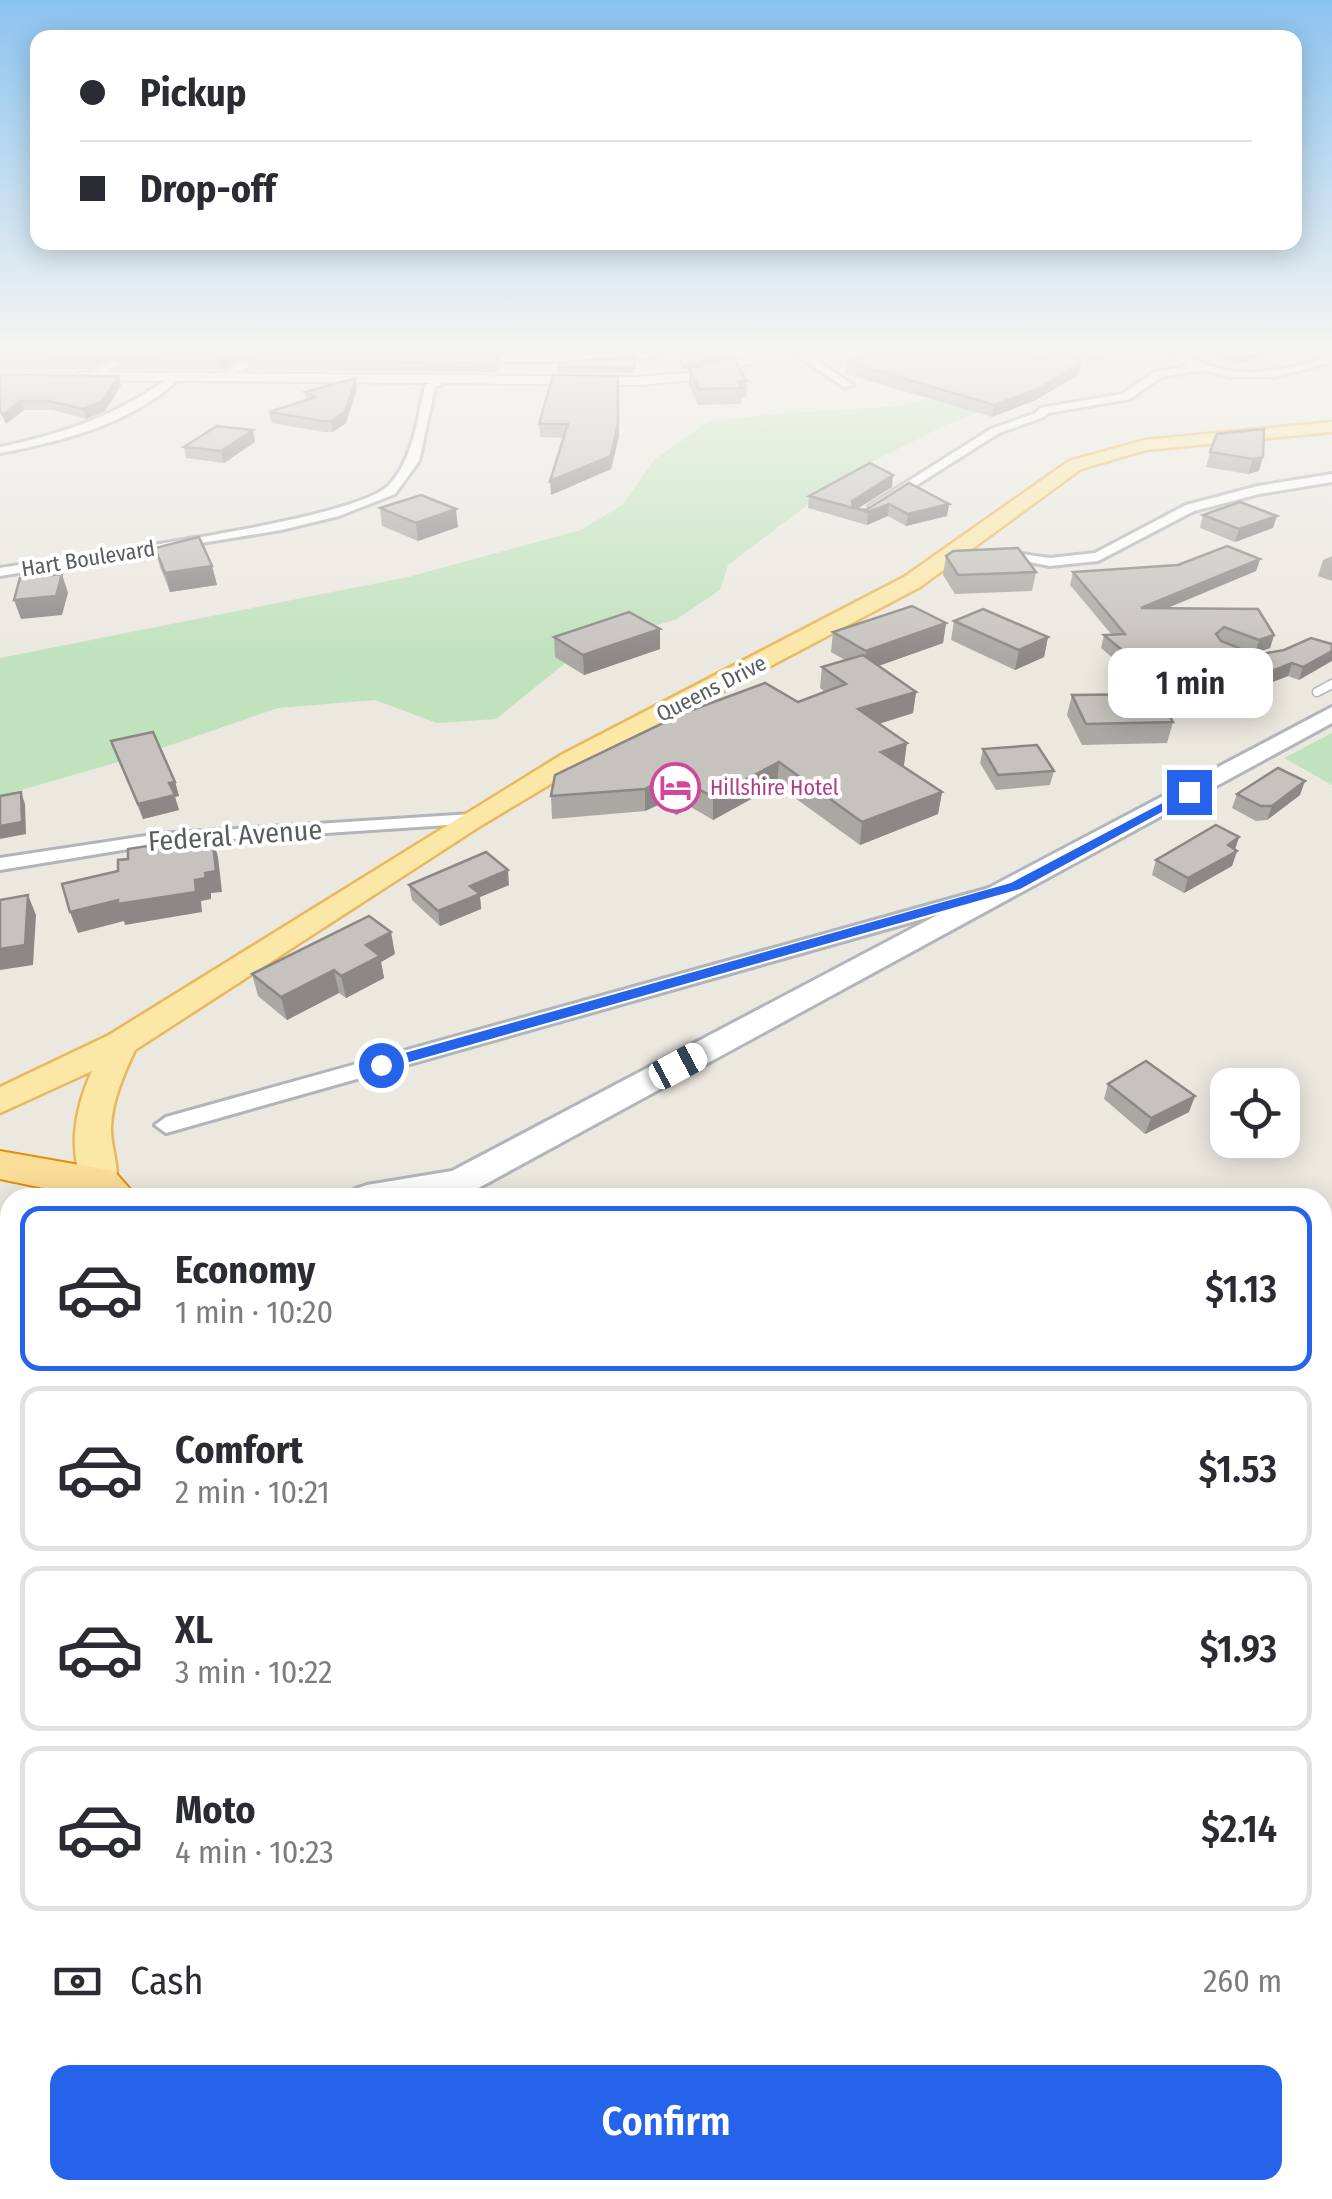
<!DOCTYPE html>
<meta charset="utf-8">
<style>
body{margin:0;font-family:"Fira Sans Condensed",sans-serif;background:#f7f7f7;color:#2b2b33;height:100vh;display:flex;flex-direction:column;font-size:38px;white-space:nowrap}
*{box-sizing:border-box;margin:0}
p{font-size:32px;color:#7c7c81}
.icon{flex:none;width:55px;height:55px;fill:none;stroke:currentColor;stroke-width:2;stroke-linecap:round;stroke-linejoin:round}
.map{position:relative;flex:1;overflow:hidden}
.side{position:absolute;left:0px;top:1188px;width:1332px;height:1012px;display:flex;flex-direction:column;background:#fff;border-radius:30px 30px 0 0;box-shadow:0 5px 25px #0003}
.side>*{flex:none}
.banner{position:absolute;left:30px;top:30px;width:1272px;height:220px;border-radius:20px;box-shadow:0 5px 25px #0003;display:grid;align-content:center;height:220px;padding:0 50px;background:#fff}
.tools{position:absolute;left:1210px;top:1068px;display:grid;gap:20px}
.tools a{display:grid;place-items:center;width:90px;height:90px;border-radius:20px;background:#fff;box-shadow:0 5px 25px #0003;font-size:50px}
.end{position:absolute;width:45px;height:45px;margin:-22px;border:12px solid #2563eb;background:#fff;box-shadow:0 0 0 5px #fff}
.from{border-radius:50%}
.bubble{position:absolute;height:70px;border-radius:20px;background:#fff;box-shadow:0 5px 25px #0003;font-size:32px;font-weight:600;line-height:70px;text-align:center}
.car{position:absolute;width:30px;height:60px;margin:-30px -15px;border-radius:12px;box-shadow:0 0 8px 2px #0007;background:linear-gradient(#fff 24%,#345 0 40%,#fff 0 76%,#345 0 86%,#fff 0)}
.banner b{display:flex;align-items:center;gap:35px;height:95px;font-size:38px}
.banner b+b{border-top:2px solid #e1e1e2}
.banner i{width:25px;height:25px;background:#2b2b33}
ul{padding:18px 0 0;list-style:none}
li{display:flex;align-items:center;gap:30px;height:165px;margin:0 20px 15px;padding:0 30px;border:5px solid #e1e1e2;border-radius:20px}
li div{flex:1}
li b{display:block;font-size:38px}
li em{font-style:normal;font-weight:600}
li.selected{border-color:#2563eb}
li>.icon{width:90px;height:90px;stroke-width:1.5}
.pay{display:flex;align-items:center;gap:25px;height:110px;padding:0 50px;font-size:38px}
.pay p{margin-inline-start:auto}
.action{display:flex;gap:20px;margin-top:auto;padding:20px 50px}
.action a{flex:1;height:115px;border-radius:20px;background:#2563eb;color:#fff;font-size:40px;font-weight:600;line-height:115px;text-align:center}
.map>svg:first-child{display:block}
</style>
<div class="map">
<svg width="1332" height="2199" viewBox="0 0 1332 2199">
<rect width="100%" height="100%" fill="#ebe8e0"/>
<!-- green -->
<g fill="#c0e2bd">
<path d="M1006,376L1049,385L946,425L851,472L728,565L720,590L677,619L585,647L496,719L437,723L375,700L278,708L139,756L0,796V658L408,577L581,530L622,505L654,460L707,422L775,414L902,406Z"/>
<path d="M1332,733V785L1284,758Z"/>
<path d="M1332,1477V2199H783L779,2190H1322V1482Z"/>
</g>
<g fill="none" stroke-linecap="round" stroke-linejoin="round">
<defs>
<path id="service-far2" d="M1317,692L1332,684"/>
<path id="service-far1" d="M1322,1431L1332,1425"/>
<g id="service">
<path d="M743,2190L747,2199"/>
<path d="M28,2199L43,2190"/>
<path d="M1081,2199L1084,2190"/>
</g>
<g id="minor">
<path d="M128,354H141L93,378L84,376Z"/>
<path d="M261,354H274L226,378L217,376Z"/>
<path d="M668,354L628,361H472L467,358L472,355Z"/>
<path d="M795,354H807L853,385L844,387Z"/>
<path d="M1172,354C1188,354 1200,364 1216,368C1256,378 1294,368 1332,356V362L1274,377H1232L1201,370L1161,377L1130,399L1048,413L1044,417L999,433L879,509L869,506L991,429L1036,413L1040,408L1123,394L1154,372L1190,366Z"/>
<path d="M173,374L182,376C134,423 64,441 0,453V447C64,434 122,414 173,374Z"/>
<path d="M448,376L457,378L435,387L419,461L395,494L339,516L281,530L0,576V568C66,557 354,522 389,485C414,458 417,419 425,385Z"/>
<path d="M1332,474V482L1259,494L1194,511L1098,561L1050,566L992,555L999,551L1050,558L1095,553L1186,505L1258,486Z"/>
<path d="M472,814L481,819L478,823L159,844L0,870V858L159,834Z"/>
<path d="M993,887L1003,893L1000,897L166,1133L155,1125L166,1117Z"/>
</g>
<path id="tertiary" d="M763,354H783L695,380L638,385L81,380L75,376L81,372L638,377L695,372Z"/>
<g id="secondary">
<path d="M1332,707V723L460,1198H350L355,1189L367,1185L452,1171Z"/>
<path d="M10,1399V1435L0,1438V1402Z"/>
</g>
<path id="primary" d="M1332,422V432L1146,450L1081,469L920,587L579,767L482,825L135,1050C124,1074 112,1100 111,1127C110,1148 123,1173 113,1191L100,1195L87,1191C66,1154 75,1108 92,1071L0,1113V1087L109,1035L561,755L904,577L1069,461L1145,440Z"/>
<g id="trunk">
<path d="M0,1151L114,1171L138,1198H92L0,1179Z"/>
<path d="M10,1374V1416L0,1420V1377Z"/>
</g>
</defs>
<!-- service-far2 casing -->
<use href="#service-far2" stroke="#b1b4b8" stroke-width="11"/>
<!-- service-far1 casing -->
<use href="#service-far1" stroke="#b1b4b8" stroke-width="20"/>
<!-- service casing -->
<use href="#service" stroke="#b1b4b8" stroke-width="24"/>
<!-- minor casing -->
<use href="#minor" stroke="#b1b4b8" stroke-width="6"/>
<!-- tertiary casing -->
<use href="#tertiary" stroke="#b1b4b8" stroke-width="4"/>
<!-- secondary casing -->
<use href="#secondary" stroke="#b2b6bb" stroke-width="6"/>
<!-- primary casing -->
<use href="#primary" stroke="#eab85a" stroke-width="5"/>
<!-- trunk casing -->
<use href="#trunk" stroke="#e18f0a" stroke-width="4"/>
<!-- service-far2 -->
<use href="#service-far2" stroke="#fff" stroke-width="8"/>
<!-- service-far1 -->
<use href="#service-far1" stroke="#fff" stroke-width="15"/>
<!-- service -->
<use href="#service" stroke="#fff" stroke-width="19"/>
<!-- minor -->
<use href="#minor" fill="#fff" fill-rule="evenodd"/>
<!-- tertiary -->
<use href="#tertiary" fill="#fff" fill-rule="evenodd"/>
<!-- secondary -->
<use href="#secondary" fill="#fff" fill-rule="evenodd"/>
<!-- primary -->
<use href="#primary" fill="#fbe7a6" fill-rule="evenodd"/>
<!-- trunk -->
<use href="#trunk" fill="#fade98" fill-rule="evenodd"/>
</g>
<!-- wall -->
<g fill="#aaa8a3">
<path d="M0,354H120L90,369H0Z"/>
<path d="M128,354H253L221,370L119,369L117,360Z"/>
<path d="M1069,354H1109L1097,362Z"/>
<path d="M1208,354H1268L1238,363Z"/>
<path d="M499,356L500,365L496,372L250,370L248,361Z"/>
<path d="M679,356L726,359L747,381L746,397L741,398V404L698,405L689,384V369H682L679,362Z"/>
<path d="M636,357L634,373H558V367Z"/>
<path d="M1041,359L1081,362L1079,374L1036,400L992,417L846,374L847,362Z"/>
<path d="M0,375L121,385L105,411L86,419L52,410H24L6,424L0,413Z"/>
<path d="M618,376L619,436L611,469L551,495L563,438L540,437L539,424Z"/>
<path d="M357,388L346,423L333,432H324L271,423L269,412L306,400L305,392Z"/>
<path d="M1264,429L1259,471L1248,474L1206,467L1210,452Z"/>
<path d="M253,430L255,442L224,463L186,458L184,447Z"/>
<path d="M909,483L949,504L947,516L906,526L888,516L867,525L808,508L809,496L892,487L858,508L866,510Z"/>
<path d="M380,508L458,527L418,541L382,526Z"/>
<path d="M1203,515L1273,528L1235,542L1200,528Z"/>
<path d="M155,548L212,566L217,585L170,592L160,567Z"/>
<path d="M946,556L1036,572L1032,591L955,594L943,575Z"/>
<path d="M1332,556V581L1318,576L1323,560Z"/>
<path d="M1260,559L1256,571L1168,608L1274,635L1270,648L1255,653L1220,640L1256,655L1332,644L1299,680L1288,676L1232,698L1166,664L1126,669L1101,648L1104,635H1112L1070,585L1073,572Z"/>
<path d="M954,621L1048,637L1044,657L1015,670L951,640Z"/>
<path d="M946,623L943,643L878,666L916,692L913,713L879,724L904,765L902,766L942,792L938,814L860,845L777,785L713,820L691,807L676,815L658,805L645,811L552,819L551,796L825,692L820,688L822,667L845,660L831,652L833,632Z"/>
<path d="M660,629V649L584,675L555,657L554,637Z"/>
<path d="M1072,695L1173,722L1167,743L1082,745L1067,715Z"/>
<path d="M111,741L175,782L179,796L175,797L179,810L143,819Z"/>
<path d="M983,749L1054,771L1050,785L996,790L980,763Z"/>
<path d="M1237,794L1300,795L1267,820L1256,821L1232,808Z"/>
<path d="M1239,837L1235,850L1237,851L1232,866L1184,893L1152,875L1156,860Z"/>
<path d="M409,885H509L480,897L481,909L440,926L412,900Z"/>
<path d="M395,954L381,962L384,978L346,998L339,993L287,1020L258,996L252,974Z"/>
<path d="M1108,1084L1189,1112L1145,1134L1104,1099Z"/>
</g>
<!-- shaded-wall -->
<g fill="#8b8885">
<path d="M100,354H120L90,369L87,360Z"/>
<path d="M233,354H253L221,370L219,361Z"/>
<path d="M1098,354H1109L1097,362Z"/>
<path d="M1240,354H1268L1238,363Z"/>
<path d="M726,355V360L694,368L682,369V364Z"/>
<path d="M1081,362L1079,374L1036,400L992,417L994,405Z"/>
<path d="M119,376L121,385L105,411L86,419L83,409Z"/>
<path d="M356,378L357,388L346,423L333,432L331,421Z"/>
<path d="M21,401L24,410L6,424L3,415Z"/>
<path d="M618,423L619,436L611,469L551,495L550,481Z"/>
<path d="M253,430L255,442L224,463L221,451Z"/>
<path d="M1263,457L1259,471L1248,474L1253,459Z"/>
<path d="M893,475L892,487L857,509L851,508L852,501Z"/>
<path d="M889,504L888,516L867,525L868,512Z"/>
<path d="M949,504L947,516L906,526L908,514Z"/>
<path d="M456,509L458,527L418,541L416,523Z"/>
<path d="M1277,516L1273,528L1235,542L1239,529Z"/>
<path d="M1260,559L1256,571L1138,620L1141,608Z"/>
<path d="M212,566L217,585L170,592L165,573Z"/>
<path d="M62,574L68,593L62,615L21,619L14,600Z"/>
<path d="M946,623L943,643L864,671L866,651Z"/>
<path d="M660,629V649L584,675L583,655Z"/>
<path d="M1274,635L1270,648L1255,653L1259,640Z"/>
<path d="M1048,637L1044,657L1015,670L1019,650Z"/>
<path d="M1170,651L1166,664L1126,669L1129,656Z"/>
<path d="M1332,651V661L1299,680L1303,667Z"/>
<path d="M1292,663L1288,676L1232,698L1236,685Z"/>
<path d="M916,692L913,713L856,731L858,709Z"/>
<path d="M907,743L904,765L878,774L881,752Z"/>
<path d="M779,762L777,785L713,820V797Z"/>
<path d="M1305,781L1300,795L1267,820L1272,806Z"/>
<path d="M175,782L179,796L175,797L179,810L143,819L138,804L169,783Z"/>
<path d="M657,782L658,805L645,811V789Z"/>
<path d="M691,785V807L676,815V793Z"/>
<path d="M21,792L25,804L26,834L0,839V826Z"/>
<path d="M942,792L938,814L860,845L862,822Z"/>
<path d="M212,836L218,857L222,892L211,893V899L201,901L202,912L125,925L124,921L78,933L70,912L195,880L205,873Z"/>
<path d="M1239,837L1234,852L1237,851L1232,866L1184,893L1188,878Z"/>
<path d="M508,870L509,885L480,897L481,909L440,926L438,911L470,886Z"/>
<path d="M28,895L36,915L33,965L0,970V949Z"/>
<path d="M391,932L395,954L381,962L384,978L346,998L341,976L366,945Z"/>
<path d="M334,970L339,993L287,1020L281,997Z"/>
<path d="M1195,1096L1189,1112L1145,1134L1151,1118Z"/>
</g>
<!-- building -->
<g fill="#c6c3be" stroke="#8b8885" stroke-width="2.5">
<path d="M0,354H100L87,360L0,361Z"/>
<path d="M128,354H233L219,361L117,360Z"/>
<path d="M263,354H335L499,356L496,363L248,361Z"/>
<path d="M689,354H726V355L694,363L682,364L679,356Z"/>
<path d="M870,354H1034L1041,359L1049,354H1068L1081,362L1038,389L994,405L847,362Z"/>
<path d="M636,357L634,368L558,367L559,362Z"/>
<path d="M733,357L747,381L738,382L742,388L699,389L689,369Z"/>
<path d="M0,375L119,376L102,401L83,409L49,401H21L3,415L0,409Z"/>
<path d="M553,375L618,376V423L611,456L550,481L568,424H539Z"/>
<path d="M356,378L345,412L331,421H322L269,412L316,397L305,392Z"/>
<path d="M217,426L253,430L221,451L184,447Z"/>
<path d="M1264,429L1263,457L1253,459L1210,452L1217,434Z"/>
<path d="M870,463L893,475L852,501L853,508L866,510L909,483L949,504L908,514L889,504L868,512L809,496Z"/>
<path d="M421,495L456,509L416,523L380,508Z"/>
<path d="M1240,502L1277,516L1239,529L1203,515Z"/>
<path d="M199,537L212,566L165,573L155,548Z"/>
<path d="M1227,546L1260,559L1141,608L1258,609L1274,635L1259,640L1224,627L1216,634L1221,641L1256,655L1284,650L1311,638L1332,644V651L1303,667L1292,663L1236,685L1170,651L1129,656L1104,635L1125,634L1073,572L1178,565Z"/>
<path d="M1018,548L1036,572L958,575L946,556L953,551Z"/>
<path d="M62,574L56,596L14,600L20,578Z"/>
<path d="M912,606L946,623L866,651L833,632Z"/>
<path d="M983,609L1048,637L1019,650L954,621Z"/>
<path d="M629,612L660,629L583,655L554,637Z"/>
<path d="M863,655L916,692L858,709L907,743L881,752L942,792L862,822L779,762L713,797L691,785L676,793L657,782L645,789L551,796L555,775L684,713L765,683L798,702L846,684L822,667Z"/>
<path d="M1156,694L1173,722L1086,724L1072,695Z"/>
<path d="M153,732L175,782L169,783L175,795L138,804L111,741Z"/>
<path d="M1037,745L1054,771L998,775L983,749Z"/>
<path d="M1278,768L1305,781L1272,806H1261L1237,794Z"/>
<path d="M21,792L22,822L0,826V796Z"/>
<path d="M1216,825L1239,837L1228,845L1237,851L1188,878L1156,860Z"/>
<path d="M212,836L216,871L205,873L206,878L195,880L196,892L118,904V900L70,912L62,884L118,871V860L128,859V849Z"/>
<path d="M486,852L508,870L470,886L480,894L438,911L409,885Z"/>
<path d="M28,895L25,945L0,949V900Z"/>
<path d="M369,916L391,932L366,945L380,956L341,976L334,970L281,997L252,974Z"/>
<path d="M1146,1061L1195,1096L1151,1118L1108,1084Z"/>
<path d="M10,1642V1830L3,1833L0,1815V1647Z"/>
</g>
<!-- sky -->
<linearGradient id="sky" x2="0" y2="1"><stop stop-color="#8bc3f0"/><stop offset="0.53" stop-color="#f6f5f1"/><stop offset="1" stop-color="#f6f5f1" stop-opacity="0"/></linearGradient>
<rect width="1332" height="662" fill="url(#sky)"/>
<!-- route -->
<path fill="#2563eb" d="M1189,789L1195,792L1193,795L1020,889L381,1070L373,1065L376,1061L1011,883Z"/>
<!-- icons -->
<defs>
<symbol id="hotel-ring" viewBox="-11 -11 22 22"><circle r="9.5" fill="#fff" stroke="#d1479c" stroke-width="1.5"/><path d="M-6-4.5h1.5V1H6V5H4.5V3h-9V5H-6ZM-4 0a1.8 1.8 0 1 1 3.6 0ZM.5 0V-2.5h3Q6-2.5 6 0Z" fill="#d1479c"/></symbol>
</defs>
<g fill-rule="evenodd">
<use href="#hotel-ring" x="648" y="760" width="55" height="55"/>
</g>
<g text-anchor="middle" stroke-width="8" stroke-linejoin="round" paint-order="stroke">
<!-- far-street labels -->
<g font-size="22" fill="#595d61" stroke="#fff">
<text transform="translate(88 558) rotate(-9)" y="8">Hart Boulevard</text>
<text transform="translate(711 688) rotate(-27)" y="8">Queens Drive</text>
</g>
<!-- far-hotel labels -->
<g font-size="22" fill="#b23c85" stroke="#fff" text-anchor="start">
<text x="710" y="795">Hillshire Hotel</text>
</g>
<!-- street labels -->
<g font-size="28" fill="#595d61" stroke="#fff">
<text transform="translate(235 835) rotate(-4)" y="10">Federal Avenue</text>
</g>
</g>
</svg>
<div class="tools">
<a><svg class="icon" aria-label="locate" viewBox="0 0 24 24"><circle cx="12" cy="12" r="6"/><path d="M12 2v4M12 18v4M2 12h4M18 12h4"/></svg></a>
</div>
<i class="end from" style="left:381px;top:1065px"></i>
<i class="end" style="left:1189px;top:792px"></i>
<div class="bubble" style="left:1108px;top:648px;width:165px">1 min</div>
<i class="car" style="left:678px;top:1066px;rotate:62deg"></i>
<div class="banner">
<b><i class="from"></i>Pickup</b>
<b><i></i>Drop-off</b>
</div>
<section class="side">
<ul>
<li class="selected"><svg class="icon" aria-label="car" viewBox="0 0 24 24"><path d="M5 17H2v-5l4-1 3-4h7l3 4 3 1v5h-3M9 17h6M6 11h13"/><circle cx="7" cy="17" r="2"/><circle cx="17" cy="17" r="2"/></svg><div><b>Economy</b><p>1 min · 10:20</p></div><em>$1.13</em></li>
<li><svg class="icon" aria-label="car" viewBox="0 0 24 24"><path d="M5 17H2v-5l4-1 3-4h7l3 4 3 1v5h-3M9 17h6M6 11h13"/><circle cx="7" cy="17" r="2"/><circle cx="17" cy="17" r="2"/></svg><div><b>Comfort</b><p>2 min · 10:21</p></div><em>$1.53</em></li>
<li><svg class="icon" aria-label="car" viewBox="0 0 24 24"><path d="M5 17H2v-5l4-1 3-4h7l3 4 3 1v5h-3M9 17h6M6 11h13"/><circle cx="7" cy="17" r="2"/><circle cx="17" cy="17" r="2"/></svg><div><b>XL</b><p>3 min · 10:22</p></div><em>$1.93</em></li>
<li><svg class="icon" aria-label="car" viewBox="0 0 24 24"><path d="M5 17H2v-5l4-1 3-4h7l3 4 3 1v5h-3M9 17h6M6 11h13"/><circle cx="7" cy="17" r="2"/><circle cx="17" cy="17" r="2"/></svg><div><b>Moto</b><p>4 min · 10:23</p></div><em>$2.14</em></li>
</ul>
<div class="pay"><svg class="icon" aria-label="cash" viewBox="0 0 24 24"><path d="M3 7h18v10H3z"/><circle cx="12" cy="12" r="2"/></svg>Cash<p>260 m</p></div>
<div class="action"><a>Confirm</a></div>
</section>
</div>
